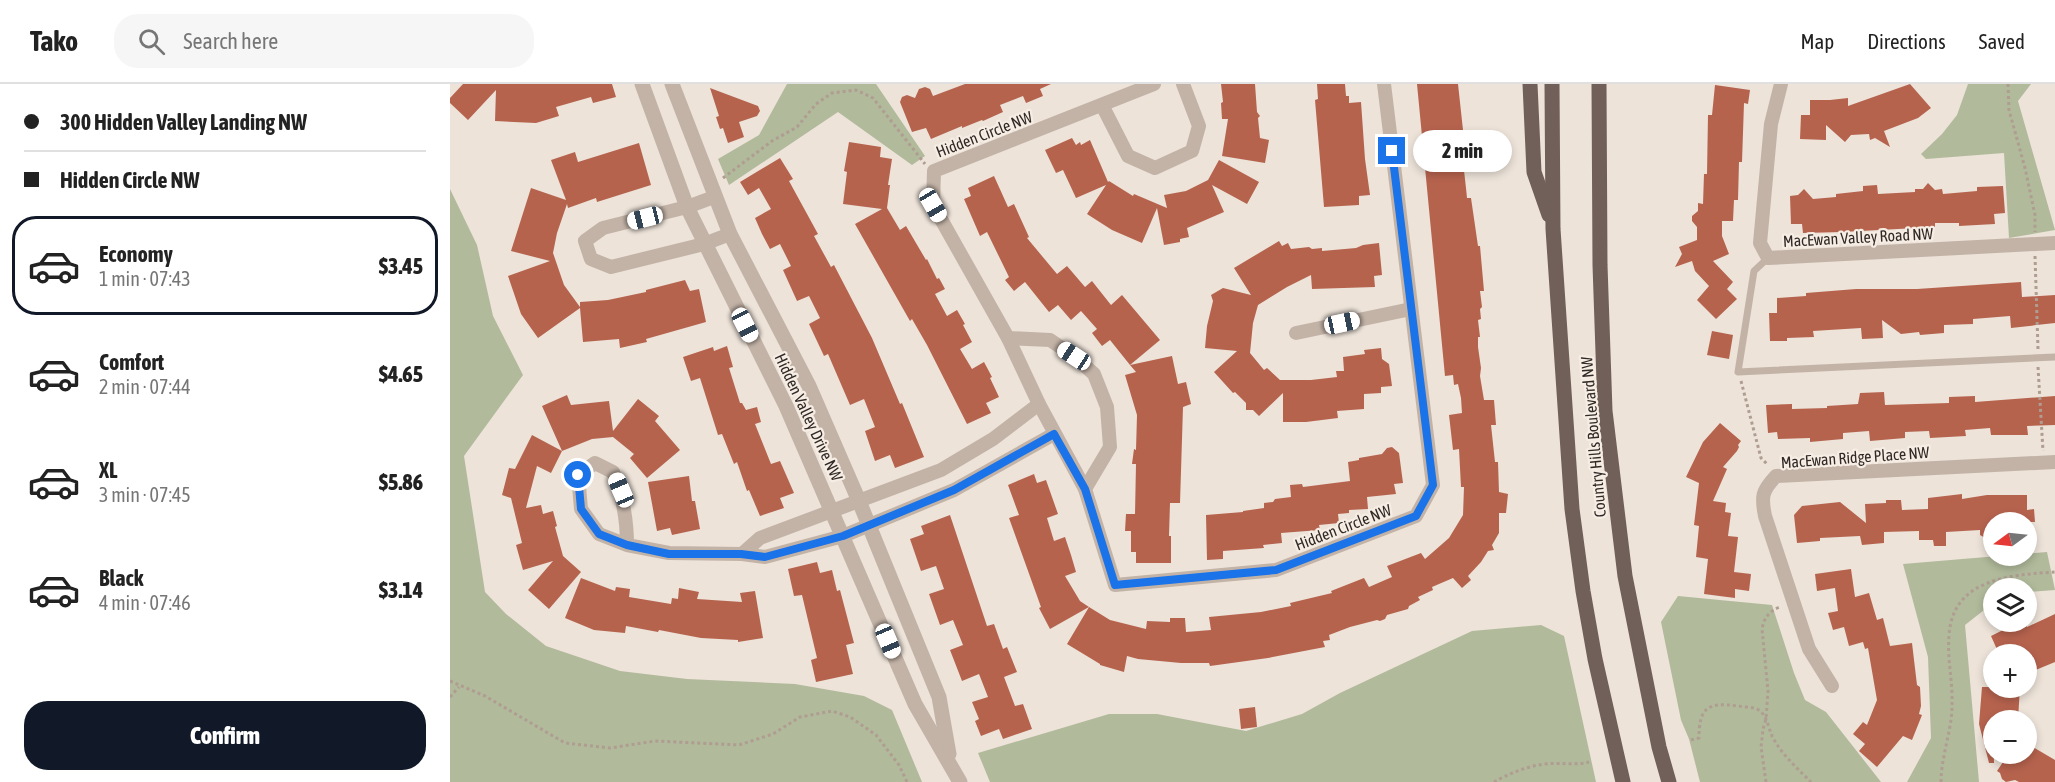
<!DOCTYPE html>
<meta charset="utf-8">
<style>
body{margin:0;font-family:"Asap Condensed",sans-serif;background:#f6f6f6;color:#222;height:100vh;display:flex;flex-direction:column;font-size:22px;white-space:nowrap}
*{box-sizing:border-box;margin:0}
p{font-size:20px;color:#767676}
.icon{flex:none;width:33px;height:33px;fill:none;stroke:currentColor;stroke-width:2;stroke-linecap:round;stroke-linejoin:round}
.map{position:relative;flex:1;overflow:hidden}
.sheet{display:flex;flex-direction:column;background:#fff;width:450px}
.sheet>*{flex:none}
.hud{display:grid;align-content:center;height:132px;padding:0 24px;background:#fff}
.needle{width:39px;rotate:255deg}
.fabs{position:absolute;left:1533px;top:428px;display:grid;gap:12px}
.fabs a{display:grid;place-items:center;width:54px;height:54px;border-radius:50%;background:#fff;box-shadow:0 3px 9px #0003;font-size:30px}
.end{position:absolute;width:27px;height:27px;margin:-14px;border:8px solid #1a73e8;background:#fff;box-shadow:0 0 0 3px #fff}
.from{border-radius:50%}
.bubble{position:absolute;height:42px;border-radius:21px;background:#fff;box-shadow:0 3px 9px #0003;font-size:20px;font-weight:800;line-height:42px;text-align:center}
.car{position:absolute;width:18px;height:36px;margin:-18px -9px;border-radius:8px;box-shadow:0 0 4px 2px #0007;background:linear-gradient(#fff 24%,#345 0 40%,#fff 0 76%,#345 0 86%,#fff 0)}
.hud b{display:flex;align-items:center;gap:21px;height:57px;font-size:22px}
.hud b+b{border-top:2px solid #e0e0e0}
.hud i{width:15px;height:15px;background:#222}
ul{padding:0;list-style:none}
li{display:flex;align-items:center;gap:18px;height:99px;margin:0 12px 9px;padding:0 12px;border:3px solid transparent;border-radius:24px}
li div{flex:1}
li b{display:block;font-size:22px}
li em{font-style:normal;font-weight:800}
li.selected{border-color:#111827}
li>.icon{width:54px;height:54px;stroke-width:1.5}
.action{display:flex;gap:12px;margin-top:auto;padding:12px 24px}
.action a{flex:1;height:69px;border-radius:24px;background:#111827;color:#fff;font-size:24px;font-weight:800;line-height:69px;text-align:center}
header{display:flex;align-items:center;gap:36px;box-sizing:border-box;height:84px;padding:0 30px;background:#fff;border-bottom:2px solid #e0e0e0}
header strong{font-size:28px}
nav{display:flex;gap:33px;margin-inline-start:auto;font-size:21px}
.search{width:420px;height:54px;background:#f6f6f6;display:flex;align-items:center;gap:15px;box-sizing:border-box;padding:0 21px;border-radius:24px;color:#767676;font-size:22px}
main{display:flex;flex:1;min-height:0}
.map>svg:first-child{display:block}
</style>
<header>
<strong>Tako</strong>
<div class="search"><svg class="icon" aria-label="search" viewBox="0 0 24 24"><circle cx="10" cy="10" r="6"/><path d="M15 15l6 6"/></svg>Search here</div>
<nav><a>Map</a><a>Directions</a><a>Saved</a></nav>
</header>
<main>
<section class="sheet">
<div class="hud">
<b><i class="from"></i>300 Hidden Valley Landing NW</b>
<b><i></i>Hidden Circle NW</b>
</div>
<ul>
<li class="selected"><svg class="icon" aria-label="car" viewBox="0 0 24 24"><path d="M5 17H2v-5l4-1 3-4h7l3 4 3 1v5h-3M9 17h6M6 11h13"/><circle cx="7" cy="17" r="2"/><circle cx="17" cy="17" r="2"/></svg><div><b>Economy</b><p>1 min · 07:43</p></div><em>$3.45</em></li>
<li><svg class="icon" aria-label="car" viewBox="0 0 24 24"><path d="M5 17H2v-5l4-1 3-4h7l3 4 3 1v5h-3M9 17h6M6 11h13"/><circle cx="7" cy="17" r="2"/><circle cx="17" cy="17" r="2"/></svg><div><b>Comfort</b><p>2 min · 07:44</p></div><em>$4.65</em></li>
<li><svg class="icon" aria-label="car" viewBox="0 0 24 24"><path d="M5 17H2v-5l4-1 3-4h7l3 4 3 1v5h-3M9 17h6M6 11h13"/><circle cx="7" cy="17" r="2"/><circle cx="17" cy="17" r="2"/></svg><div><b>XL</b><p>3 min · 07:45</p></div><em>$5.86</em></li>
<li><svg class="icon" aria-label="car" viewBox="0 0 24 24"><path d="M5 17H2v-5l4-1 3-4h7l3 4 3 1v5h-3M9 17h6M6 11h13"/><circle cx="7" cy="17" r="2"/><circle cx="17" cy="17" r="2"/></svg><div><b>Black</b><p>4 min · 07:46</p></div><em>$3.14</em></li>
</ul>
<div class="action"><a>Confirm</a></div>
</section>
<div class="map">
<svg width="1605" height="698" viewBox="0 0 1605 698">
<rect width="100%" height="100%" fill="#ede3d9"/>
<!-- green -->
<g fill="#b1ba9b">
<path d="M337,0H426L475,72L462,81L388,28L279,101L268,75L309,51Z"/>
<path d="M1518,0H1581L1568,17L1605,146L1559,154L1554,69L1476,75L1471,70L1492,50L1507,31Z"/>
<path d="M0,105L27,161L43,232L73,291L14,372L35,508L56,530L96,562L170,587L237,595L345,600L414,612L442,626L472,698H0Z"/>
<path d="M1597,468L1605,506L1577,508L1576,504H1544L1543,519L1515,541L1529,698H1457L1481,654L1478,573L1453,480Z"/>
<path d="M1228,512L1322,521L1344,589L1355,616L1376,628L1431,698H1250L1239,655L1231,636L1211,538Z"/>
<path d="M1091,541L1114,552L1146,698H540L528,669L659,630H707L796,647L852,630L890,609L1022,547Z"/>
</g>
<!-- building -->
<g fill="#b6634e">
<path d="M13,0H162L166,13L143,19L141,13L106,23L109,32L86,39L45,37L46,6L18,36L0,19V14Z"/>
<path d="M515,0H601L590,5L593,12L576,19L573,12L550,21L553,28L533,37L532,36L512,44V42L481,55L476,44L462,48L450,18L452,13L457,11L465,14L469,5L475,3L480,5L483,12Z"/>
<path d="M771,0H805L807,28L810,32L808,34L810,54L819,56L815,79L772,72L778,35H772L771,19L773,18Z"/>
<path d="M867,0H895L896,12H899V19L911,18L915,75L920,111L909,112V121L874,123L865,16L868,15Z"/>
<path d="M967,0H1008L1013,46L1015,57L1017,56L1018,68L1012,69L1016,104L1017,114H1021L1028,162H1030L1034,207H1030L1032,223L1030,225L1031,235L1028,236L1030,253H1028V263L1031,284L1030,292L1034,316H1044L1046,341H1041L1045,378H1048L1049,408L1058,410L1056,429H1049V449L1042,461L1044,466L1038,467L1031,478L1018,492L1021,496L1012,504L1003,494L982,503L983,506L968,513L970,516L959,522L958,525L937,531L935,535L930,537L927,536L900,543L879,551L880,556L873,557L875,563L818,574L760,582L759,579H731L688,575L677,572L674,588L650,581V580L617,560L639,523L660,536L696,545L697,537L720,538V534H735L736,548L761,546L759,533L811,528L841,522L840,519L882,509L881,507L914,494L919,503L942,493L937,482L971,469L975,475L999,454L1013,431L1014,403H1011L1009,365L1003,366L999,331L1012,329L1011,314L1008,300L1004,301L1003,291L995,292Z"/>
<path d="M1460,0L1481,24L1468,34L1434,47L1440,63L1425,54L1420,56L1419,50L1401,51L1395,58L1376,41V56L1350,55L1351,31H1360V16H1380L1398,14V22Z"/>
<path d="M1265,1L1300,6L1298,20L1294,19L1292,78H1289L1288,116H1284L1283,137H1272V152L1279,170L1263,177L1283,198L1277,205L1287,215L1266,235L1247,216L1259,202L1245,187L1242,177L1225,183L1232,170L1229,163L1247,156V143L1242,137V132L1248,127V119L1253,120L1254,90H1257L1258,31H1262Z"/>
<path d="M260,4L308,22L310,27L307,32L289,38L294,53L278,59L273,44L270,45L266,33L269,32Z"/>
<path d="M622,54L626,61L630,58L631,61L640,56L658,98L659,97L683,112L684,110L717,124L714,111L736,107L758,96L769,76L809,98L797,120L762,101L774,128L737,144L739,153L730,155V158L714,161L707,124L692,159L662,146L637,130L656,101L626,114L613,86L606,89L595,66Z"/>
<path d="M399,58L431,63L430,73L442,75L438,101H440L437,124L450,146L456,142L476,176L477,175L487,195L489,194L495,205L485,210L497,232L507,226L515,240L513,241L522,258L510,265L522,285L534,278L542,293L540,294L549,313L536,319L541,329L517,340L477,261L462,235L460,237L405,140L432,125L393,120L397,88L394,87Z"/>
<path d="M189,59L201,101L147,118L146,114L118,124L117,120L107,149L103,169L114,201L130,223V218L158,216L196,208V206L235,196L240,207L249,205L256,238L196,255L197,258L170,264L169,255L133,258L130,224L88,254L71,230L58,192L100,177L61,167L81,104L116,116L101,76L125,68L128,78Z"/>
<path d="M330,74L343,95L339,97L368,150L364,152L381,183L384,181L422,254L450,320L452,319L474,373L445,384L440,371L425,377L415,347L425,343L414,315L400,321L378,270L374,272L359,240L370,234L359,212L347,217L333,186L341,182L330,160L320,165L312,150L305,134L321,125L309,104L298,111L290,98Z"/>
<path d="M544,92L558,123L564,120L579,153L577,154L607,190L617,182L635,203L642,197L661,221L672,211L710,256L680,281L660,256L652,262L642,249L647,245L631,227L621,236L608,221L599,228L575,198L564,207L555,196L559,193L537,148L530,152L514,115L521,112L518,104Z"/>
<path d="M1478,99L1485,106L1492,105L1493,110L1527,107V103L1553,102L1555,129L1544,130L1545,140L1509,142V139H1485V143L1392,148L1353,149L1352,140H1341L1340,112L1348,111L1354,105L1363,115L1386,113V110L1413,107V102L1427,101L1428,110L1465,108V105H1473Z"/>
<path d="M829,157L832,162L838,159L841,165L859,163L862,165L872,164V167L906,164L913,161L929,159L932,191L924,192L925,203L862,205L861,191L837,203L808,221L803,239L800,269L814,286L817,284L830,296H861L887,293L886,287H894L893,273L915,270L914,266L931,264L932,275L939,280L942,302L931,303V309L914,310V325L887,327L888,334L856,338H833V309L809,332L803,326H796V319L785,308L783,309L764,288L787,267L755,264L757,242L763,217L761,211L773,204L801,211L784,184Z"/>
<path d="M1571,198L1572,213L1605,211V239L1561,244L1560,232L1523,235V240L1494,241V249L1470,251L1469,248L1451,250L1432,236L1433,254L1412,255L1411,244L1363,247L1364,253L1337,254V257H1320L1319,229H1327V214L1356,212V209L1406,205H1467Z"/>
<path d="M1262,247L1283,251L1279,275L1257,271Z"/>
<path d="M277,262L283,283L279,284L290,319H292L296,326L307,323L311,338L305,340L321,380L330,377L344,409L330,414L334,424L310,432L299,406L297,407L287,378L284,380L272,350L268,351L250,294L241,297L233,273L263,263L264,267Z"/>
<path d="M722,272L728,300L736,298L741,320L733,323L730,419H720L719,452H721V479H686V468H681V447H675L676,430H685L686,380H682L684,365L686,366L687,331L675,291L686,288L680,281Z"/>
<path d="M1434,308L1435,321L1499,319V313L1525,312V318L1605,312V341L1577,342L1578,351H1541L1540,344L1515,346L1516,352L1480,354L1479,347L1455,348V354L1420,357L1419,347L1393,349V355L1360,358V354L1328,355L1327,348L1318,349L1316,321L1342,320V325L1377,324V322L1408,320L1410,309Z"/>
<path d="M117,311L121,321L159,317L163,347L188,315L209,332L205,337L230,366L197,394L180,374L184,370L163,353L142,355L112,367L92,322Z"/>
<path d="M1270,339L1291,357L1288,361L1289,363L1287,367L1273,383L1277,385L1263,417L1276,419L1275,428L1281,429L1278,452L1288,453L1284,488L1301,490L1299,507L1285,505V514L1254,510L1258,475L1246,473L1249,442L1244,441L1249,399L1236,393L1253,358Z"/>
<path d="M82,351L112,367L101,389L87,382L76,424L91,421L93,430L103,427L107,442L105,443L113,472L131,488L99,525L78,506L103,477L73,486L66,461L72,459L61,414L52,411L59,384L65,385Z"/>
<path d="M942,363L949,369L953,399L944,400L946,410L917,413L918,425L899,426V429L888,430L889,439L869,441L870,446L831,449L832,459L813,461L814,464L773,467V475L757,476L756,431L793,428V427L814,424V419L823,418L825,415L841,413L840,401L852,400L853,403L900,397L898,378L909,376V374L932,370L937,364Z"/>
<path d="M584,390L587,399L596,396L608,430L597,434L604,457L615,453L621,471L626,488L615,492L630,517L639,523L600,545L589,524L591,523L559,434L569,431L558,401Z"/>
<path d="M239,392L242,417H245L250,445L222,451L220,444L207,447L198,398Z"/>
<path d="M1512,410V415L1537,411H1577V426L1584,425L1585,438H1544V459L1530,451V446L1496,448V462H1484L1483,456H1469V447L1434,448V459L1412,461L1410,452L1370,454V457L1347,459L1344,431L1352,422L1390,418L1416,439L1415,420L1436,419V416H1451L1452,426L1478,425V414Z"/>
<path d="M500,431L537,542L544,540L553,565L557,563L567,588L554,593L565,622L573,620L582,645L553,655L549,645L531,652L525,637L529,635L522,618L538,613L529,590L512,597L500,566L513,561L503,536L490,541L479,510L494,505L486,482L471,487L460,455L474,450L471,442Z"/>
<path d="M367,478L370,489L382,486L387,507L390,506L404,559L396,561L403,590L366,598L361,576L367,574L352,511L344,512L338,485Z"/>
<path d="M1401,485L1405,513L1419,509L1427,536L1433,534L1440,562L1462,559L1467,601L1470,603L1471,622L1469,630L1472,631L1462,656L1453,652L1427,683L1409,667L1415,660L1403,650L1413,638L1417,641L1427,616L1418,564L1415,565L1413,558L1399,562L1394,543L1383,546L1378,529L1388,527L1385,504L1367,507L1365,490Z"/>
<path d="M131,494L165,507L166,503L180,505L179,513L221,520L222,514L228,515L229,504L249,508L247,515L292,518L290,509L305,507L313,554L288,558V556L251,554L209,546L208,548L176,542L175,549L144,546L115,534Z"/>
<path d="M1605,530V578L1576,590V570H1549L1541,552L1559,543L1561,546L1575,540L1577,543Z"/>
<path d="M1532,603H1570L1568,636H1543L1544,679H1539L1529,640Z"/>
<path d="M805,623L807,643L791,645L789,625Z"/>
<path d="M1576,659L1605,676V698H1569L1565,696L1556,698L1552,695L1550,689L1547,687L1559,669H1576Z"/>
</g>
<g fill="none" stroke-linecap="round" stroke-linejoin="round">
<!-- path -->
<g stroke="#af9d91" stroke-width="3" stroke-dasharray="3 3" stroke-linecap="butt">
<path d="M1558,0L1559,26L1575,84L1585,131V148"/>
<path d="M273,94L322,57L347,43L366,20L382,9L406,6L423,14L475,80"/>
<path d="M1585,172L1588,265"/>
<path d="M1588,283L1593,367"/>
<path d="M1291,297L1311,374L1318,381"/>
<path d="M0,597L35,612L115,659L160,664L205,657L289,661L323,650L350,633L382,627L400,633L426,651L449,681L457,698"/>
<path d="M0,613L9,603"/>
<path d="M1241,656L1249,654C1249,623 1258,618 1288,622C1294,623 1302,623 1307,625C1317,630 1318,643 1322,652C1332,671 1347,684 1361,698"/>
<path d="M1044,698C1060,689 1078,682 1095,680C1110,678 1124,682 1139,678"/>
<path d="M1316,698L1311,663L1313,645L1316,635L1318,607L1312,545C1314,534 1319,527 1330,523"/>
<path d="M1491,698C1491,672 1502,647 1502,621C1503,598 1497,575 1499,552C1502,494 1561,491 1605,488"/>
</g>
<!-- service -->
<path stroke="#c3b3a7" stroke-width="7" d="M1318,174L1304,187L1288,288L1605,273"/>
<!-- minor -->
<g stroke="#c3b3a7" stroke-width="14">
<path d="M704,0L484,87L483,121L558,254L589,320L635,405L665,501L826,486L966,432L983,401L934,0"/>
<path d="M1331,0L1321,40L1310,159L1318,174L1605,159"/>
<path d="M652,21L678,72L705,84L742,67L749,42L733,0"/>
<path d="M264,113L237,123L153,144L135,157L141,175L161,183L254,160L280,150"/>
<path d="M846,249L961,225"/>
<path d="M558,254L600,256L624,272L644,290L657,323L660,363L635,405"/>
<path d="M177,461C177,435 173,412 163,388L145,379L128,391L131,425L149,450L177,461L219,469L292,470L315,473L393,452L504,406L604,350"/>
<path d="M292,470L310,454L491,386L543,355L589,320"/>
<path d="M1382,602L1359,565L1315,432C1311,412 1312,407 1326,392L1605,378"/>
</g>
<!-- tertiary -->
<g stroke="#c3b3a7" stroke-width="15">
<path d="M192,0L237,123L336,322L465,620L510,698"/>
<path d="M222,0L280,150L359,302L409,417L489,613L499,670"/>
</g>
<!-- primary -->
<g stroke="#716059" stroke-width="15">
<path d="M1080,0L1084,88L1099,131"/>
<path d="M1102,0L1103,145L1122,425L1133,507L1145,575L1173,698"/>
<path d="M1149,0L1150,181L1155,327L1175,492L1209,663L1219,698"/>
</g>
</g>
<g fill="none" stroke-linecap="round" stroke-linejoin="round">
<!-- route -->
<path stroke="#1a73e8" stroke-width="8" d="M128,391L131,425L149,450L177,461L219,470H291L315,473L393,452L504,406L604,350L635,405L665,501L826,486L966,432L983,401L942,67"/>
</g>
<g text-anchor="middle" stroke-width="4.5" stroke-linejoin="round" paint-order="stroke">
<!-- street labels -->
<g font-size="16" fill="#312926" stroke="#f6ede4">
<text transform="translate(534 50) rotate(-21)" y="6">Hidden Circle NW</text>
<text transform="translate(1408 153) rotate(-3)" y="6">MacEwan Valley Road NW</text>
<text transform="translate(359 333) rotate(65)" y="6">Hidden Valley Drive NW</text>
<text transform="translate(1143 353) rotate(-95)" y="6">Country Hills Boulevard NW</text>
<text transform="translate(1405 373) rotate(-4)" y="6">MacEwan Ridge Place NW</text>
<text transform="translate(893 443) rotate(-21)" y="6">Hidden Circle NW</text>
</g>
</g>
</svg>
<div class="fabs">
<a><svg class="needle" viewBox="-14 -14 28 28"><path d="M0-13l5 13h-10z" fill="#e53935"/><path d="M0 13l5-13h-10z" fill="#767676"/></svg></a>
<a><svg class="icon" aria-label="layers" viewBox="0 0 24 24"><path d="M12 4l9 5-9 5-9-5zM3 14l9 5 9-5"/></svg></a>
<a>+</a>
<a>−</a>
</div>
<i class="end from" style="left:128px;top:391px"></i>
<i class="end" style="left:942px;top:67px"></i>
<div class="bubble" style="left:963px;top:46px;width:99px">2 min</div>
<i class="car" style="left:483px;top:121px;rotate:150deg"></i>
<i class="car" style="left:195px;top:134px;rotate:256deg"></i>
<i class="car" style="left:892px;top:239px;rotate:78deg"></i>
<i class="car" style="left:295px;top:241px;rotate:153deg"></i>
<i class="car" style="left:624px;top:272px;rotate:303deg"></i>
<i class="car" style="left:171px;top:406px;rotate:337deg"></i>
<i class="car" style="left:438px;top:557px;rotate:157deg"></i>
</div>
</main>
